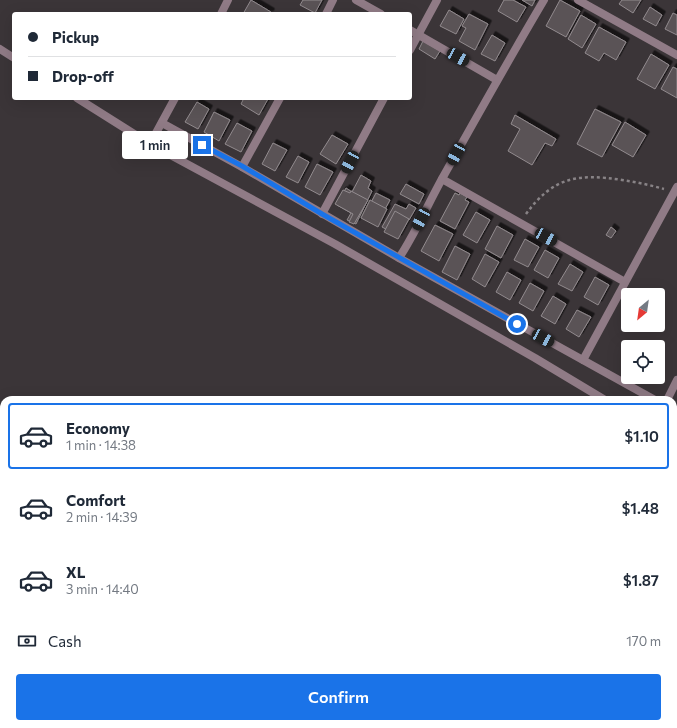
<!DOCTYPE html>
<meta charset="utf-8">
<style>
body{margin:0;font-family:Commissioner,sans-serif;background:#f2f2f3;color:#1f2937;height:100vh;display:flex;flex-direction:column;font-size:15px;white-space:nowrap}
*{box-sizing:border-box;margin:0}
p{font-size:13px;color:#747a83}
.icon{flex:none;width:22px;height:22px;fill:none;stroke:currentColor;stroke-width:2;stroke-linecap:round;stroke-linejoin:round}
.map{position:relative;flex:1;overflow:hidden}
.drawer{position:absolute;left:0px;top:396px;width:677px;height:332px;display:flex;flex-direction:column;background:#fff;border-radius:12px 12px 0 0;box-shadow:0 4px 16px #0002}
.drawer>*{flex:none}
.hud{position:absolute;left:12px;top:12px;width:400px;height:88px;border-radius:4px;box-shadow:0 4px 16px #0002;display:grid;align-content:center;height:88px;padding:0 16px;background:#fff}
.needle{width:26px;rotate:209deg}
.fabs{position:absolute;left:621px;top:288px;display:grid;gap:8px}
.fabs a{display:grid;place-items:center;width:44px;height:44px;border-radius:4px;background:#fff;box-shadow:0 4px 16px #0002;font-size:20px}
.end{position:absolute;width:18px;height:18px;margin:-9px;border:5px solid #1a73e8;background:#fff;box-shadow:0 0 0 2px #fff}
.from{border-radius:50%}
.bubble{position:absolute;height:28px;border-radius:4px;background:#fff;box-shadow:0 4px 16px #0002;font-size:13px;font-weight:600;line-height:28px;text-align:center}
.car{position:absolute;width:12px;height:24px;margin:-12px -6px;border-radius:5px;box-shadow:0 0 3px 1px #0007;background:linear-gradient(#222 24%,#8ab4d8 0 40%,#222 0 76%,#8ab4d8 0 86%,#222 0)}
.hud b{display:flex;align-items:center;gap:14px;height:38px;font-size:15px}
.hud b+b{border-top:1px solid #e0e1e3}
.hud i{width:10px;height:10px;background:#1f2937}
ul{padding:7px 0 0;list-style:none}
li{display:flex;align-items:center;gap:12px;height:66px;margin:0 8px 6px;padding:0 8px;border:2px solid transparent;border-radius:4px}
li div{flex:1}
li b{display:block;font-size:15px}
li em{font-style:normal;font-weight:600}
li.on{border-color:#1a73e8}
li>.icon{width:36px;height:36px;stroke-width:1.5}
.pay{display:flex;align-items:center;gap:10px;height:44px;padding:0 16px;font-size:15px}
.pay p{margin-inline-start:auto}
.cta{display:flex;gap:8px;margin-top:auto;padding:8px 16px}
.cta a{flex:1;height:46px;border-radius:4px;background:#1a73e8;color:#fff;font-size:16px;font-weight:600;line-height:46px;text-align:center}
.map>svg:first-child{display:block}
</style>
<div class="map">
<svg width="677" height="728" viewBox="0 0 677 728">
<defs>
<filter id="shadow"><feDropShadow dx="3.5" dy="-3.5" stdDeviation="0" flood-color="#0009"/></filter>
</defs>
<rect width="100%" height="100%" fill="#3b3538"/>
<!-- building -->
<g fill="#5a5357" stroke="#928b8e" filter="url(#shadow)">
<path d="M251,0L271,12L270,14H243Z"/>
<path d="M303,0H322L315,13L300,5Z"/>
<path d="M504,0H513L526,7L517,22L498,11Z"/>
<path d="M522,0H535L532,6Z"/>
<path d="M560,0L580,11L566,37L546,26Z"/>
<path d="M622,0H641L633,13L619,4Z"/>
<path d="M650,7L662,15L656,26L643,19Z"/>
<path d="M449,10L464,19L456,34L440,26Z"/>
<path d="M673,13L677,15V35L665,29Z"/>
<path d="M469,14L488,24L475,50L459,41L466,28L462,26Z"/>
<path d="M581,15L596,24L582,48L568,39Z"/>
<path d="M599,27L626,42L616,60L604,53L599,61L585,53Z"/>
<path d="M492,35L505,43L495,61L481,54Z"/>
<path d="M423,41L440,51L435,59L419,49Z"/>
<path d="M651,54L669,65L655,89L637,79Z"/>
<path d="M673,67L677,69V98L661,89Z"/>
<path d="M244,98H265L268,99L259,115L241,104Z"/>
<path d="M197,102L209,109L198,129L185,122Z"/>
<path d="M595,109L621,122L602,157L577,144Z"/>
<path d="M214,112L230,120L219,141L204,132Z"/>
<path d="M515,115L556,139L552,146L545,143L532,165L508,151L520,129L511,124Z"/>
<path d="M625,122L646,135L633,157L612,145Z"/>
<path d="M237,123L252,131L241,152L225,144Z"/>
<path d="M332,135L348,144L336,164L320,154Z"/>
<path d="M273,143L287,150L275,171L262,164Z"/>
<path d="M298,156L309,162L298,183L286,177Z"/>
<path d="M317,164L333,172L320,195L305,187Z"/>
<path d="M361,175L371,181L368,188L372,191L356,224L347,220L351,213L337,205L346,188L352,192Z"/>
<path d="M406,184L424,194L419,204L400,194Z"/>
<path d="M343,190L350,193L351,191L368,200L354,224L349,222L353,214L335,204Z"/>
<path d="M376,193L390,200L377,224L364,216Z"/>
<path d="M455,193L459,195L460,193L467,197L465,200L469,202L455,229L440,221Z"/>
<path d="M370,200L387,209L378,227L361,218Z"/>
<path d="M395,204L406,209L409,204L416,208L409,220L407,218L397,235L382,227Z"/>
<path d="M395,211L409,219L398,239L384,232Z"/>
<path d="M476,212L490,220L477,243L463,235Z"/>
<path d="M435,225L453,234L439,261L421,251Z"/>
<path d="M497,226L513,235L501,258L485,249Z"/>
<path d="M611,227L616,231L611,238L606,235Z"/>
<path d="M525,239L539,247L528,267L514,260Z"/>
<path d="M455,246L470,254L457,280L442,272Z"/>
<path d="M545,250L559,258L548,278L534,270Z"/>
<path d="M485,254L499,262L485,287L472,279Z"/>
<path d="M570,264L583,272L572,291L558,284Z"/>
<path d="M507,272L521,280L510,300L496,292Z"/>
<path d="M595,277L609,285L598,305L584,297Z"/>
<path d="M530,283L544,291L533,311L519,303Z"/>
<path d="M553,296L566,304L555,324L541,316Z"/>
<path d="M577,310L591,317L579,337L566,329Z"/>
<path d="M162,724H194L191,728H168Z"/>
</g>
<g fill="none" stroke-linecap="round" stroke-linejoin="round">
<!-- path -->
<path stroke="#888386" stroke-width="2.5" stroke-dasharray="3 3" stroke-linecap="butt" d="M526,214C553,177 578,173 622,180C636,182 650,185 664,189"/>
<!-- street -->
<g stroke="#907b86" stroke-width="8">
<path d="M356,0L381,14"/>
<path d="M578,0L677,55"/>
<path d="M221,14L228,0"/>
<path d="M326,14L333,0"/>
<path d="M410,30L497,80"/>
<path d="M0,49L14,58"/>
<path d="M410,50L437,0"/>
<path d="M77,98L150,144L335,244L535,358L605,400"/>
<path d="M162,123L242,167L399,258L655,400"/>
<path d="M150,144L175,98"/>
<path d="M242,167L280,98"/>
<path d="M442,179L625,282"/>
<path d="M322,214L384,98"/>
<path d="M399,258C416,232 428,204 443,177C476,118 509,59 544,0"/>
<path d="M583,360L677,187"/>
<path d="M667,400L677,380"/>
<path d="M673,409L677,411"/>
<path d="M673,437L677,439"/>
</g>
<!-- secondary -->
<g stroke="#c3a1b2" stroke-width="8">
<path d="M0,686L4,688"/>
<path d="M68,724L75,728"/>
</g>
</g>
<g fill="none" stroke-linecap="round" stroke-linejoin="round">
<!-- route -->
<path stroke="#1a73e8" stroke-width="5" d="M202,145L242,166L322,214L517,324"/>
</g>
</svg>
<div class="fabs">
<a><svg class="needle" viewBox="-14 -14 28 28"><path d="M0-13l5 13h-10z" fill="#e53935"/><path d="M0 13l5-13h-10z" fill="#747a83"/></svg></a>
<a><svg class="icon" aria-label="locate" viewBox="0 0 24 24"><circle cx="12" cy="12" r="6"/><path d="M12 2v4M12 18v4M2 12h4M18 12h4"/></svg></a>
</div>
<i class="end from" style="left:517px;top:324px"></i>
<i class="end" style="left:202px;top:145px"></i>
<div class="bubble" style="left:122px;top:131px;width:66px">1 min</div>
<i class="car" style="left:458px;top:57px;rotate:119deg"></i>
<i class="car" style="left:456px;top:154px;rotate:209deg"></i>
<i class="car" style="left:350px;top:162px;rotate:208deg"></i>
<i class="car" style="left:421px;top:219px;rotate:208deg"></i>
<i class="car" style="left:546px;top:237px;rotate:119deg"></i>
<i class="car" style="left:543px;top:338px;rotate:119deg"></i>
<div class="hud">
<b><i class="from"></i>Pickup</b>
<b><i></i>Drop-off</b>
</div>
<section class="drawer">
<ul>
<li class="on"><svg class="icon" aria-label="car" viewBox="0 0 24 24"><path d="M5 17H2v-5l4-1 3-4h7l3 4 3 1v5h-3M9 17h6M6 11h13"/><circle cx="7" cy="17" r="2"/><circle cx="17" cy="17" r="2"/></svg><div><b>Economy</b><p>1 min · 14:38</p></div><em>$1.10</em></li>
<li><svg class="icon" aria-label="car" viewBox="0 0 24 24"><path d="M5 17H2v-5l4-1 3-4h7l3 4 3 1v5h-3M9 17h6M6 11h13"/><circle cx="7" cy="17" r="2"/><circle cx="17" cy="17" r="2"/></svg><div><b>Comfort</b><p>2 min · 14:39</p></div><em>$1.48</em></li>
<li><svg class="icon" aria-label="car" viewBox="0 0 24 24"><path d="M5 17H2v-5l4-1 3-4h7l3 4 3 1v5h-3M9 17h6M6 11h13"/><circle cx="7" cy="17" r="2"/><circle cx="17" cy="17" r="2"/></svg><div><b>XL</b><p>3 min · 14:40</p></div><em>$1.87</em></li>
</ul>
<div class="pay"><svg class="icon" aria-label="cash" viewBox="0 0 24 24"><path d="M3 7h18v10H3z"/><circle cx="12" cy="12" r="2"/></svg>Cash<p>170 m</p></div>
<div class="cta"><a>Confirm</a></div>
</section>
</div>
